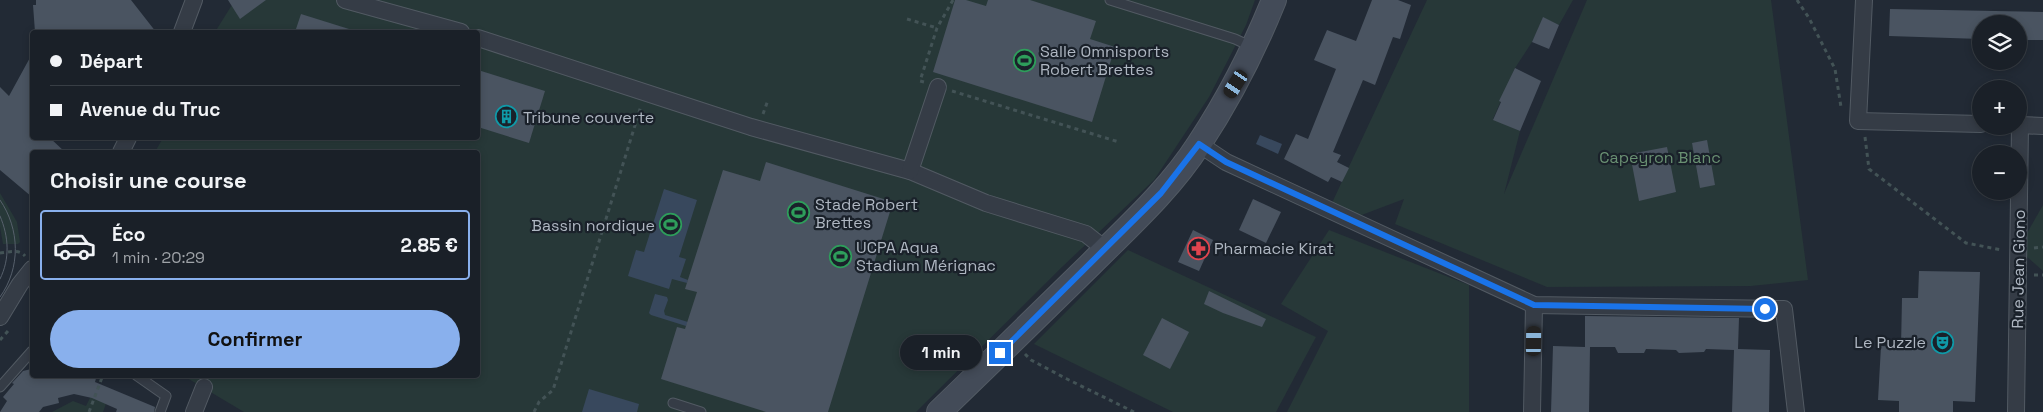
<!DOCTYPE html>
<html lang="fr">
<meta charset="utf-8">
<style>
body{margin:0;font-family:"Space Grotesk",sans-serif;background:#272d34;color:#f1f3f6;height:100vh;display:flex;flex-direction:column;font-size:19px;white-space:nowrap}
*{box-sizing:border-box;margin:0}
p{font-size:16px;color:#9fa3a8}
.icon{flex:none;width:28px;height:28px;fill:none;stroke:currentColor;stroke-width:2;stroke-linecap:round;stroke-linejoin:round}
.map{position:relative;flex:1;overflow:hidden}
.side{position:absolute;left:30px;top:150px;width:450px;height:228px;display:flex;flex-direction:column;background:#1a2028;border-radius:5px;box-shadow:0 2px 8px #0003,0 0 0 1px #383e45}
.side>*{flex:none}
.hud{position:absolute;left:30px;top:30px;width:450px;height:110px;border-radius:5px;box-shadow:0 2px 8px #0003,0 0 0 1px #383e45;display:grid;align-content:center;height:110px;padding:0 20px;background:#1a2028}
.buttons{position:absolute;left:1972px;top:15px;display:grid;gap:10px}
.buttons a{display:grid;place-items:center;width:55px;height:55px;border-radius:50%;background:#1a2028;box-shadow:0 2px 8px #0003,0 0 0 1px #383e45;font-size:25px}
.end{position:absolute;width:22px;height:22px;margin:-11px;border:6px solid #1a73e8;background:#fff;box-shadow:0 0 0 2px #fff}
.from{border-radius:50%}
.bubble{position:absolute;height:35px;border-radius:18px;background:#1a2028;box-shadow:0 2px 8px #0003,0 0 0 1px #383e45;font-size:16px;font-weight:700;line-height:35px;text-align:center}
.car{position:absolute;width:15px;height:30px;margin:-15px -8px;border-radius:6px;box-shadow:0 0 4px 1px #0007;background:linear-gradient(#222 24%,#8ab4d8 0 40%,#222 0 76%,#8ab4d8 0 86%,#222 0)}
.hud b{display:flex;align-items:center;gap:18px;height:48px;font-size:19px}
.hud b+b{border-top:1px solid #383e45}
.hud i{width:12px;height:12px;background:#f1f3f6}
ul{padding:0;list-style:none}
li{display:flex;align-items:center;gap:15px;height:70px;margin:0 10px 8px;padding:0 10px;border:2px solid transparent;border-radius:5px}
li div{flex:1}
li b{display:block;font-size:19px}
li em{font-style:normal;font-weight:700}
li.on{border-color:#89b0ed}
li>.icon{width:45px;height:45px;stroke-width:1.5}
h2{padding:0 20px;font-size:22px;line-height:60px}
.button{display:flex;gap:10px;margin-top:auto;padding:10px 20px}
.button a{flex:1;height:58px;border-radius:30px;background:#89b0ed;color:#111;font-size:20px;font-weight:700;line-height:58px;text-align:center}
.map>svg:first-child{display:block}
</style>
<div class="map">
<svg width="2043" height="412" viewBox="0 0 2043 412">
<rect width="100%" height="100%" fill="#222a35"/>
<!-- green -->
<g fill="#273838">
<path d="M235,0H1255L1246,25L1209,97L1154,180L1063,266L916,412H244L182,375H478V152H155L163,138H478V32H215Z"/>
<path d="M1427,0H1573L1559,25L1543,18L1532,42L1515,68L1493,119L1520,131L1504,194L1587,0H1771L1808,280L1751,286L1547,287L1395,224L1404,199L1351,219L1331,205Z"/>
<path d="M0,193L17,222L20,242L18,244H3L0,227Z"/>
<path d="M2043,205V271L2018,249Z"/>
<path d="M1329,230L1469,285V412H1287L1328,331L1281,304Z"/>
<path d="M1128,250L1316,337L1276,412H1173L1034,344Z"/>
<path d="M96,386L111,390L103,412H52L73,401L86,406Z"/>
</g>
<!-- water -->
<g fill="#38485d">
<path d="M1260,135L1282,144L1278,154L1256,144Z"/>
<path d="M664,189L697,200L679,257L686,259L680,277L688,280L687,283L672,279L669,289L628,276L636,250L644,252Z"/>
<path d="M655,294L667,297L668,300L664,311L665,315L688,322L686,326L651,315L649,313Z"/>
<path d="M589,389L639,404L637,412H582Z"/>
</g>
<!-- building -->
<g fill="#4a5461">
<path d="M36,0H131L156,32H35L33,5H36Z"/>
<path d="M228,0H266L240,19Z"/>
<path d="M955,0H966L986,6L988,0H1030L1096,21L1090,39L1115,47L1092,122L933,72Z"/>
<path d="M1372,0H1398L1411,5L1400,39L1393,37L1375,85L1363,80L1333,152L1341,155L1337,162L1349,168L1342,182L1331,177L1328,182L1284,159L1296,134L1308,139L1336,69L1314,60L1327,30L1356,41Z"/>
<path d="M1890,9L2043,12V40H2019V24H1981V39L1889,36Z"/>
<path d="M301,14L349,29L348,32H295Z"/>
<path d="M1543,17L1559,25L1549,49L1532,42Z"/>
<path d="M32,54V138H50L65,152H32V197L0,170V87L9,96Z"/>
<path d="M1515,68L1541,81L1520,131L1493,120L1501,102L1499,101Z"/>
<path d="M478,70L545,91L529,143L478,127Z"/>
<path d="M1707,140L1715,185L1700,188L1692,143Z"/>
<path d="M1667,147L1676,192L1639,201L1630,154Z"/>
<path d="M766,162L893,202L828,412H766L661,379L677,327L685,329L697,292L685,289L723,170L760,181Z"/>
<path d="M1253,199L1281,212L1266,243L1239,230Z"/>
<path d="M1193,230L1213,240L1199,271L1178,262Z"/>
<path d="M1919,271L1980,272L1975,402L1953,401V412H1899V401L1878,400L1881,346L1901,347L1902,298H1918Z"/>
<path d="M1209,291L1266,319L1262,327L1223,313L1204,304Z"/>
<path d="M1585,316L1739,318L1738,349L1770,350L1769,412H1732L1734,350L1706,349L1704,352L1679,353L1676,350L1646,349L1644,353H1618L1615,347H1590L1589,412H1551L1553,346L1585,347Z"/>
<path d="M1162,318L1189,332L1170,369L1143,355Z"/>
<path d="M31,369L32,375H97L95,382L155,407L154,412H116L117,409L92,398L74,394L58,398L59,403L43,407L39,412H0L7,401L3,397L14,384L12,383L23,371Z"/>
</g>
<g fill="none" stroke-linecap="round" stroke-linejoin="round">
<defs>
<g id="lane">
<path d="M1110,0L1235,39L1252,47"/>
<path d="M136,375L166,396L160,412"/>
<path d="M0,387L32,351"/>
<path d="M673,403L701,412"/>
</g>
<g id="street">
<path d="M345,0L461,32"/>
<path d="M1864,0L1858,121L1981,124"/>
<path d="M182,32L194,0"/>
<path d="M478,38L751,127L910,171L986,203L1086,234L1105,249"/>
<path d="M2019,125L2043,126"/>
<path d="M1199,144L1226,162L1534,305L1784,309L1796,412"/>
<path d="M121,152L128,138"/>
<path d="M910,171L938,87"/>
<path d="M0,317L20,284L32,269"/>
<path d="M194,412L204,387"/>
<path d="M1532,412L1534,305"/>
<path d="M2016,412L2020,125"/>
</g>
<path id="secondary" d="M939,412C990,363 1040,314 1091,264C1129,226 1170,189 1199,144C1230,97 1253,52 1274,0"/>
</defs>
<!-- lane casing -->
<use href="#lane" stroke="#525a63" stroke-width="11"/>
<!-- street casing -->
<use href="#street" stroke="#525a63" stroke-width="18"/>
<!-- secondary casing -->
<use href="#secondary" stroke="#525a63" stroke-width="26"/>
<!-- path -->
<g stroke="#435356" stroke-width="3" stroke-dasharray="4 4" stroke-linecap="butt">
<path d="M1797,0L1809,18L1835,69L1841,107"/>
<path d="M907,19L937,28"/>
<path d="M924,82L920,81L937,28L953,0"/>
<path d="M952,91L1119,142"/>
<path d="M763,114L768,100"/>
<path d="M1865,137L1869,169L1966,243L2002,250"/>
<path d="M32,245L31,247L32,252"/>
<path d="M2034,248L2043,247"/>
<path d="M0,253C9,252 19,249 25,256"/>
<path d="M2034,275H2043"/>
<path d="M0,340L8,331"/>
<path d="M1025,354L1031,360L1067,379L1134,412"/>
<path d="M89,412L103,375"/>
<path d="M534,412L539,402L553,390L641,106"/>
</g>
<!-- lane -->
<use href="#lane" stroke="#353c46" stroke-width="9"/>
<!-- street -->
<use href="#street" stroke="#353c46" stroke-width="16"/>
<!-- secondary -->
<use href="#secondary" stroke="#434b58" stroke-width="24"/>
<!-- tram -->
<g stroke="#57606c" stroke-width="1">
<path d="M0,200C20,229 21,268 0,297"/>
<path d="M0,216C9,237 10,259 0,279"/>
</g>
</g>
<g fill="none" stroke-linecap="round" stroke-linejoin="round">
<!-- route -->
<path stroke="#1a73e8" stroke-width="6" d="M1000,353L1161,193L1199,144L1226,162L1534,305L1765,309"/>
</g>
<!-- icons -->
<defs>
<symbol id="stadium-ring" viewBox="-11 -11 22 22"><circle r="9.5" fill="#1a212a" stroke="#2e9e5b" stroke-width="1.5"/><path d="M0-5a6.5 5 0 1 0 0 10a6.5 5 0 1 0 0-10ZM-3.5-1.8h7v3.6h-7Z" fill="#2e9e5b"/></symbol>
<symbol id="building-ring" viewBox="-11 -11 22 22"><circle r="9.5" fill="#1a212a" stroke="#0f9aa8" stroke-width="1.5"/><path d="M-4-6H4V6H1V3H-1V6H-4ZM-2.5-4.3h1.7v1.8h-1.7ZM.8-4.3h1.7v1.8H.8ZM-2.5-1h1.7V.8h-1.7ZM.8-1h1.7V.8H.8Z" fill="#0f9aa8"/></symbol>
<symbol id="pharmacy-ring" viewBox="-11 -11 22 22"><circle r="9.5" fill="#1a212a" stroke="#e0444e" stroke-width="1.5"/><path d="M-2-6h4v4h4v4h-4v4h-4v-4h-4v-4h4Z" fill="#e0444e"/></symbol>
<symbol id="theatre-ring" viewBox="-11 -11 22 22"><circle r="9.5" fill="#1a212a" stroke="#0f9aa8" stroke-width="1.5"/><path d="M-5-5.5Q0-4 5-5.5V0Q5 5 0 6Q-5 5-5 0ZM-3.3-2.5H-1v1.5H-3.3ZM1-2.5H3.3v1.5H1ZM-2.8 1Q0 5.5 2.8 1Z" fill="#0f9aa8"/></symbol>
</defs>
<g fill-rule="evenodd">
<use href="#stadium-ring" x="1012" y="48" width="25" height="25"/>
<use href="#building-ring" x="494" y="104" width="25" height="25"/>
<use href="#stadium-ring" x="786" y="200" width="25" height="25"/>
<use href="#stadium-ring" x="658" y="212" width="25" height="25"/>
<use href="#pharmacy-ring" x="1186" y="236" width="25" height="25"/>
<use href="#stadium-ring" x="828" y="244" width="25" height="25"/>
<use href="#theatre-ring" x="1930" y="330" width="25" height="25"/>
</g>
<g text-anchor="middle" stroke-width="4.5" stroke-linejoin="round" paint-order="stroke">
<!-- poi labels -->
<g font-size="16" fill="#afb7c2" stroke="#1a212a" text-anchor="start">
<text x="1040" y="57">Salle Omnisports<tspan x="1040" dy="18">Robert Brettes</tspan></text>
<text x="523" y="123">Tribune couverte</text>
<text x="815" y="210">Stade Robert<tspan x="815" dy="18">Brettes</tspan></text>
<text x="655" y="231" text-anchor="end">Bassin nordique</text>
<text x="856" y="253">UCPA Aqua<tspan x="856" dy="18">Stadium Mérignac</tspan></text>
<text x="1214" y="254">Pharmacie Kirat</text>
<text x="1926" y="348" text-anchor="end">Le Puzzle</text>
</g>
<!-- park labels -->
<g font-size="16" fill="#699072" stroke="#1a212a">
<text x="1660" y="163">Capeyron Blanc</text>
</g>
<!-- street labels -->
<g font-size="16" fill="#afb7c2" stroke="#1a212a">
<text transform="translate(2018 269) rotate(-89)" y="6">Rue Jean Giono</text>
</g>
</g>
</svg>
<div class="buttons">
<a><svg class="icon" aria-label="layers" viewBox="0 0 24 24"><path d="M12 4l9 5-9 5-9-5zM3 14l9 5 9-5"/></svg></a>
<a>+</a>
<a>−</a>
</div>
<i class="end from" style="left:1765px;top:309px"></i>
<i class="end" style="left:1000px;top:353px"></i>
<div class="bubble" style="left:900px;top:335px;width:82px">1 min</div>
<i class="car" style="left:1236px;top:84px;rotate:213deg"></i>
<i class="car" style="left:1534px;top:341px;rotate:1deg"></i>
<div class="hud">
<b><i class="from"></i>Départ</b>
<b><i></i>Avenue du Truc</b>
</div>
<section class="side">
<h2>Choisir une course</h2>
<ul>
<li class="on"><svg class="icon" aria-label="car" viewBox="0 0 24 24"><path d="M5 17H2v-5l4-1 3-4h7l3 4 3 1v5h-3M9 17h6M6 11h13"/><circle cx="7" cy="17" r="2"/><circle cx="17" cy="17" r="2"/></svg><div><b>Éco</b><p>1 min · 20:29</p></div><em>2.85 €</em></li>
</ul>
<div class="button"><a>Confirmer</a></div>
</section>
</div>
